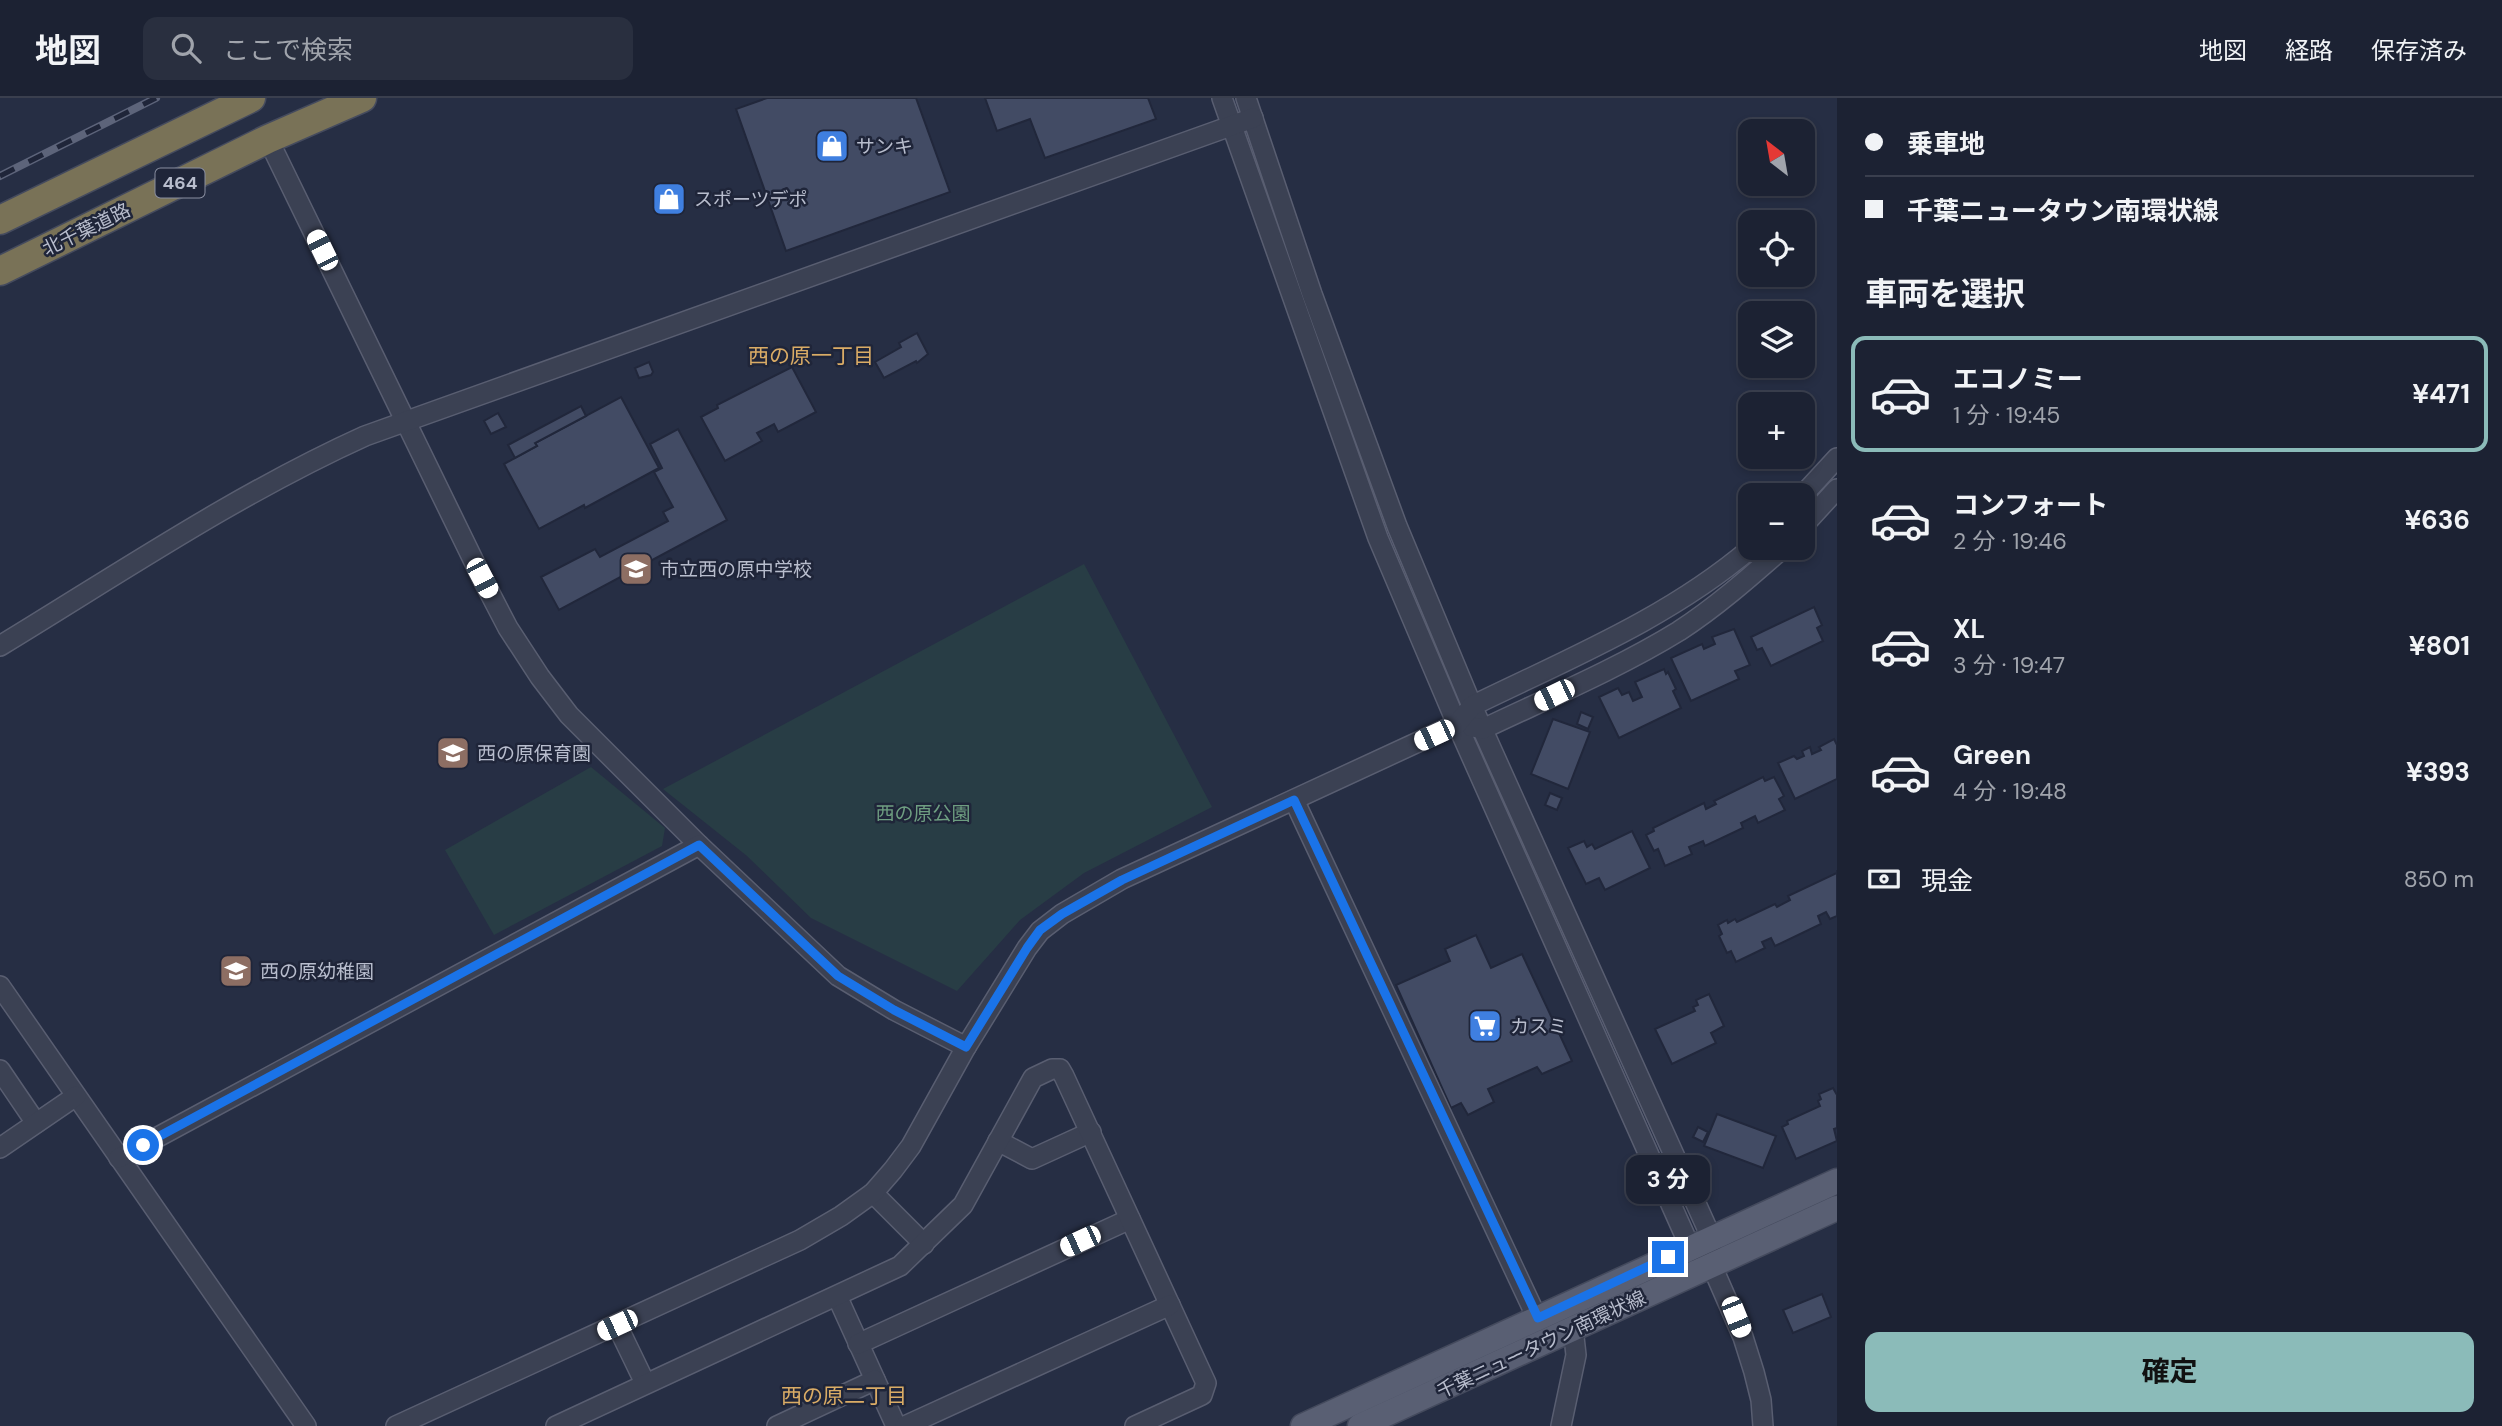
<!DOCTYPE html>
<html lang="ja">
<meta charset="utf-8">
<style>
body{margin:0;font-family:"DM Sans","Noto Sans JP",sans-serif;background:#292f3f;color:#f1f3f6;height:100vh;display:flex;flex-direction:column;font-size:26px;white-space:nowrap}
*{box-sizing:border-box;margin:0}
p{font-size:23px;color:#a0a4ac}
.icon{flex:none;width:38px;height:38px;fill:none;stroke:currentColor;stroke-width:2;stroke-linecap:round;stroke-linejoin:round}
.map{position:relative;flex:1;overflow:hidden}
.details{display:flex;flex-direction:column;background:#1c2233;width:665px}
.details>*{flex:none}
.banner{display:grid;align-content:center;height:154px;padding:0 28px;background:#1c2233}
.needle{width:46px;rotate:329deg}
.buttons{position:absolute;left:1738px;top:21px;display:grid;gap:14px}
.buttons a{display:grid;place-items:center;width:77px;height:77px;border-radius:14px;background:#1c2233;box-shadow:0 4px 10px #0003,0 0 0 2px #3a3f4e;font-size:35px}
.end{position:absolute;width:32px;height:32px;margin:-16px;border:9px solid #1a73e8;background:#fff;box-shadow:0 0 0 4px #fff}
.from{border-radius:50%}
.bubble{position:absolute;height:49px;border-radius:14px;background:#1c2233;box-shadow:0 4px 10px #0003,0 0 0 2px #3a3f4e;font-size:23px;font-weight:700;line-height:49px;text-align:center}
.car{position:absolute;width:21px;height:42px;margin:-21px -10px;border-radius:9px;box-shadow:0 0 5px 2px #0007;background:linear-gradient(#fff 24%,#345 0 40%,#fff 0 76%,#345 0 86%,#fff 0)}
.banner b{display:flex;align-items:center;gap:24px;height:66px;font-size:26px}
.banner b+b{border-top:2px solid #3a3f4e}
.banner i{width:18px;height:18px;background:#f1f3f6}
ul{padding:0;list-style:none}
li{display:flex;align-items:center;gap:21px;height:116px;margin:0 14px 10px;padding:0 14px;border:4px solid transparent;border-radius:14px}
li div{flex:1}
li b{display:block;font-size:26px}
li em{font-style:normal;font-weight:700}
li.current{border-color:#8bbbb9}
li>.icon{width:63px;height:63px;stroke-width:1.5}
h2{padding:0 28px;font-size:32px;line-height:84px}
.pay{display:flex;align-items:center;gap:18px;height:77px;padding:0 28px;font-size:26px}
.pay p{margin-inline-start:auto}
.button{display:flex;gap:14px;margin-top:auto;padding:14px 28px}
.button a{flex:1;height:80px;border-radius:14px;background:#8bbbb9;color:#111;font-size:28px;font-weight:700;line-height:80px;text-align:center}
header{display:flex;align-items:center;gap:42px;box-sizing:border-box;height:98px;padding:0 35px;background:#1c2233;border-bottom:2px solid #3a3f4e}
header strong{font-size:33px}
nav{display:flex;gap:38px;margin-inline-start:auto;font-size:24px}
.search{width:490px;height:63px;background:#292f3f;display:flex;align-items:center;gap:18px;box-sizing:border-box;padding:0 24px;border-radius:14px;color:#a0a4ac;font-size:26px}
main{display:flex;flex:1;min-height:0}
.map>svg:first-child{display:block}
</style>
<header>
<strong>地図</strong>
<div class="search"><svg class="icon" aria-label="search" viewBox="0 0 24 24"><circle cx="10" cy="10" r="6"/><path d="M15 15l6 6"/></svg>ここで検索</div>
<nav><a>地図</a><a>経路</a><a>保存済み</a></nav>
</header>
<main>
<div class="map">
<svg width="1837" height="1328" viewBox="0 0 1837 1328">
<rect width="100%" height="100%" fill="#262e44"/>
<!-- green -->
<g fill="#283d45">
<path d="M1084,466L1212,709L1084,775L1020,822L957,893L811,820L747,758L663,691Z"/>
<path d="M591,669L665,730L662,748L494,837L445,752Z"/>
</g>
<!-- building -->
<g fill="#424b64" stroke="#21273b" stroke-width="2">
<path d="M767,0H916L950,94L786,153L736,11Z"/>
<path d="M985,0H1148L1156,21L1045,60L1030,21L997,33Z"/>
<path d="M917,235L928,256L917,265L916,263L884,280L875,264L901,249L899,245Z"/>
<path d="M649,264L653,274L651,277L639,280L635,270Z"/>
<path d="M792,269L816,314L778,334L774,326L757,335L762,343L725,363L701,319L718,310L717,307Z"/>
<path d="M621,299L659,370L585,410L584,407L539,431L504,366L537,348L535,345Z"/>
<path d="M581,308L586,318L535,345L537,348L515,360L508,347Z"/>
<path d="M498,315L506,329L491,336L484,323Z"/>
<path d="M678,331L727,422L559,512L541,479L595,451L600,459L668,423L663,414L673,409L654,374L662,370L650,346Z"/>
<path d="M1814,509L1822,527L1817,530L1823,543L1771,568L1762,550L1757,552L1751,539Z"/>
<path d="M1734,531L1750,567L1735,573L1739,581L1691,603L1671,560L1702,546L1704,551L1715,546L1712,539Z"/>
<path d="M1664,571L1666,576L1668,574L1676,591L1673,593L1681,610L1619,640L1599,599L1618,590L1622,597L1629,594L1633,603L1642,599L1635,584Z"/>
<path d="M1581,614L1593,619L1588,631L1577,626Z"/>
<path d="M1553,621L1590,634L1568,691L1531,676Z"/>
<path d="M1834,641L1837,647V681L1795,701L1778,665L1794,658L1797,661L1804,658L1802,653L1810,649L1812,656L1821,652L1819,649Z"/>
<path d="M1763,679L1765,683L1774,679L1784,698L1779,701L1785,712L1758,725L1755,718L1741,725L1743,730L1705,748L1703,743L1689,749L1692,756L1665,768L1658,751L1654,753L1646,737L1654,733L1653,730L1704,705L1706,711L1716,706L1714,703Z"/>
<path d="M1550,695L1562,700L1557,712L1545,707Z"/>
<path d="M1632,733L1650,770L1605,792L1599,780L1586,786L1568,750L1584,743L1587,749L1592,746L1595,751Z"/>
<path d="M1837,772V818L1830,821L1826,814L1818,818L1821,826L1775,848L1771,840L1762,844L1765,850L1736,864L1731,853L1727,855L1719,838L1722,836L1718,827L1727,822L1728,825L1735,821L1737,824L1775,806L1777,809L1790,802L1788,798L1837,775Z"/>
<path d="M1476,837L1491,870L1522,856L1572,963L1542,976L1537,969L1488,991L1494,1004L1468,1017L1461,1005L1451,1010L1396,887L1450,863L1445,851Z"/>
<path d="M1709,896L1724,928L1711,935L1716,945L1672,966L1655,931L1695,913L1693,909L1698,907L1696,902Z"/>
<path d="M1833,990L1837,997V1030L1834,1031L1837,1043L1796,1061L1782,1029L1788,1026L1787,1023L1820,1008L1818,1003L1821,1001L1819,996Z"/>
<path d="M1717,1016L1776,1038L1763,1070L1704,1048Z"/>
<path d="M1698,1029L1708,1034L1703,1044L1693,1039Z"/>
<path d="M1822,1196L1831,1219L1793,1235L1783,1212Z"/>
</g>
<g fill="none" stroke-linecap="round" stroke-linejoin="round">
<defs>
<g id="minor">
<path d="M1222,0L1378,440L1457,626L1690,1149L1701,1158"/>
<path d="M1246,0L1312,196L1397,428L1472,608L1711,1139L1712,1168L1743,1239L1754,1274L1761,1302L1763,1328"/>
<path d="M268,41L482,480L508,530L540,579L569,617L699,747L838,878L894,912L966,949"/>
<path d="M1802,398L1837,360"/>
<path d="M1802,429L1837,391"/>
<path d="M0,548C120,475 237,396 365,338L1253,20"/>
<path d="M1472,629L1483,631C1546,601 1619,570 1679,533C1716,509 1750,479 1783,450"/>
<path d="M1294,702L1537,1220"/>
<path d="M0,888L306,1328"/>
<path d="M0,972L36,1025"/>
<path d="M998,1043L1032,1061L1091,1034"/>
<path d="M0,1050L76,998"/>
<path d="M119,1060L699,747"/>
<path d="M873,1095L924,1146"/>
<path d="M837,1198L896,1328"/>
<path d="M617,1227L645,1285"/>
<path d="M858,1246L1130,1121"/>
<path d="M396,1328L800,1142L841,1118L873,1095L893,1072L911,1048L966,949L1027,850L1040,833L1062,816L1122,781L1457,626L1472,608C1568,561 1669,520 1751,450"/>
<path d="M556,1328L900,1168L963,1107L1033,980L1052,971H1060L1064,978L1206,1285L1202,1297L1135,1328"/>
<path d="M777,1328L875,1282"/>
<path d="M905,1328L1170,1207"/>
<path d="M1561,1328L1576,1257L1573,1230"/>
</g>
<g id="major">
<path d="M1303,1328L1837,1083"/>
<path d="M1360,1328L1837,1110"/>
</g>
<g id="highway">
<path d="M0,122L251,0"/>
<path d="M0,173L268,41L362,0"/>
</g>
</defs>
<!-- minor casing -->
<use href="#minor" stroke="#595e71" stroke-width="22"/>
<!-- major casing -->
<use href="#major" stroke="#444a5d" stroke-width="27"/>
<!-- highway casing -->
<use href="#highway" stroke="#454b5e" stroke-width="31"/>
<!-- minor -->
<use href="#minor" stroke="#3b4153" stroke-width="19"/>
<!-- major -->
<use href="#major" stroke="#595f73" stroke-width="24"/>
<!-- highway -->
<use href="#highway" stroke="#797257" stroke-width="28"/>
<defs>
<path id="rail" d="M0,78L156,0"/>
</defs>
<!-- rail casing -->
<use href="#rail" stroke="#5d647a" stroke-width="8"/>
<!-- rail -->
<use href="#rail" stroke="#1f2539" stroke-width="5" stroke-dasharray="16" stroke-linecap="butt"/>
</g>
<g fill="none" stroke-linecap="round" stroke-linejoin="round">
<!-- route -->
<path stroke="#1a73e8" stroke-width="9" d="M143,1047L699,747L838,878L894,912L966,949L1027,850L1040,832L1062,816L1122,782L1294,702L1538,1220L1668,1159"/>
</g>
<!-- icons -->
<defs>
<symbol id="shop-square" viewBox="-11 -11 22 22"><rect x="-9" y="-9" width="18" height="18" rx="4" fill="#3f7fe0" stroke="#1f2539"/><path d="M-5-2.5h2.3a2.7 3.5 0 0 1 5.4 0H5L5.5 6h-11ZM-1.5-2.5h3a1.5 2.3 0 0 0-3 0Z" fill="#fff"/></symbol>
<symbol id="school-square" viewBox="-11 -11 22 22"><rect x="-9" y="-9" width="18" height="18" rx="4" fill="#8d6e63" stroke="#1f2539"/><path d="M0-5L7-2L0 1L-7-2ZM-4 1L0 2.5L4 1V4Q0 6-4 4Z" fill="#fff"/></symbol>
<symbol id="supermarket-square" viewBox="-11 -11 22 22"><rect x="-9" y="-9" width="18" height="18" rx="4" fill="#3f7fe0" stroke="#1f2539"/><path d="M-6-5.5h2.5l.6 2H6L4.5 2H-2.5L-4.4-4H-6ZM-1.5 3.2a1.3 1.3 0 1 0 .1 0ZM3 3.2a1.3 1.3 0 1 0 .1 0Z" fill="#fff"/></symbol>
</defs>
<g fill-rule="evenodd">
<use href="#shop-square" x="813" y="29" width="38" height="38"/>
<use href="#shop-square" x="650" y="82" width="38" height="38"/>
<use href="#school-square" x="617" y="452" width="38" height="38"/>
<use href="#school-square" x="434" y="636" width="38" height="38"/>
<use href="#school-square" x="217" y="854" width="38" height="38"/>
<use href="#supermarket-square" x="1466" y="909" width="38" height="38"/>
</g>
<g text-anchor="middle" stroke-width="5" stroke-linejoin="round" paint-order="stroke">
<!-- shield labels -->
<rect fill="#1f2539" stroke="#8a8fa1" stroke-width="2" x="155.5" y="70.5" width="49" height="29" rx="5"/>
<g font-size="18" font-weight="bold" fill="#b8bdcd">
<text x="180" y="91">464</text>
</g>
<!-- poi labels -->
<g font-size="19" fill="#b8bdcd" stroke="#1f2539" text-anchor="start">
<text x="856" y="55">サンキ</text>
<text x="694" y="108">スポーツデポ</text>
<text x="660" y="478">市立西の原中学校</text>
<text x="477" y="662">西の原保育園</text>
<text x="260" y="880">西の原幼稚園</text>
<text x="1510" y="935">カスミ</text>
</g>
<!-- street labels -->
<g font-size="19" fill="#b8bdcd" stroke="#1f2539">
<text transform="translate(86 131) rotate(-26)" y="7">北千葉道路</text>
<text transform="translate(1541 1246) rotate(-25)" y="7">千葉ニュータウン南環状線</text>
</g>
<!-- park labels -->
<g font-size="19" fill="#6e9e81" stroke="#1f2539">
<text x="923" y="722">西の原公園</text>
</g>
<!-- neighbourhood labels -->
<g font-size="21" fill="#daac66" stroke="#1f2539">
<text x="811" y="265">西の原一丁目</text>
<text x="844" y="1305">西の原二丁目</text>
</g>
</g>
</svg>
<div class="buttons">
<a><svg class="needle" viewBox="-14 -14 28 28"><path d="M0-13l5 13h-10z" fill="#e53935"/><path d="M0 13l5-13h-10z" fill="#a0a4ac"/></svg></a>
<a><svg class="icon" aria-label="locate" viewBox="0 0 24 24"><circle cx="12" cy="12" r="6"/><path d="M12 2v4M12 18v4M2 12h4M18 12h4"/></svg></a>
<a><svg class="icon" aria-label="layers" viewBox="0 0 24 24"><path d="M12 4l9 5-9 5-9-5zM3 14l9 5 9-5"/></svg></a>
<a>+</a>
<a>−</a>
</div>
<i class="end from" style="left:143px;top:1047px"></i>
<i class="end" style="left:1668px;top:1159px"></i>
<div class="bubble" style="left:1626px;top:1057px;width:84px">3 分</div>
<i class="car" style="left:322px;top:152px;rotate:334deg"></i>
<i class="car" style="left:482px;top:480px;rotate:152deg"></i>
<i class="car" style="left:1554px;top:597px;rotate:244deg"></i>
<i class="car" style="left:1434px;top:637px;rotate:245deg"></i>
<i class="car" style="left:1080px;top:1143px;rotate:245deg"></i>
<i class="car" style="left:1736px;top:1219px;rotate:158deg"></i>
<i class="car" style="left:617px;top:1227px;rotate:245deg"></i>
</div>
<section class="details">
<div class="banner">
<b><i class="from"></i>乗車地</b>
<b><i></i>千葉ニュータウン南環状線</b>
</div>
<h2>車両を選択</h2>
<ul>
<li class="current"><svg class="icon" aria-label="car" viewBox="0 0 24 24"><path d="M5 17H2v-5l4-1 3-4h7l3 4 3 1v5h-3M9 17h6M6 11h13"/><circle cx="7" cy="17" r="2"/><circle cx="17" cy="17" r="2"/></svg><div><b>エコノミー</b><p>1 分 · 19:45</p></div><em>¥471</em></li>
<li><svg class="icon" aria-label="car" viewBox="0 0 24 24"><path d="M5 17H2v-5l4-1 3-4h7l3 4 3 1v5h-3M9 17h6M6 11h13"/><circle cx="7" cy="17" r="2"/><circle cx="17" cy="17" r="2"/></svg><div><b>コンフォート</b><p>2 分 · 19:46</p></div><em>¥636</em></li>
<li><svg class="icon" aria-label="car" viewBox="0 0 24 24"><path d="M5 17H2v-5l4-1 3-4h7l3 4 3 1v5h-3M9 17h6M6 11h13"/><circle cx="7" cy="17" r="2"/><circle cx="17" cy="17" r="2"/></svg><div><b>XL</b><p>3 分 · 19:47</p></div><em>¥801</em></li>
<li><svg class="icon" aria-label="car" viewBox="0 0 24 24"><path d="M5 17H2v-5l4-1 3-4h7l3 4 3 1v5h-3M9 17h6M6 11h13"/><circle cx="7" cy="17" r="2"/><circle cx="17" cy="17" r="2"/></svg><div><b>Green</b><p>4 分 · 19:48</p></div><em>¥393</em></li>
</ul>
<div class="pay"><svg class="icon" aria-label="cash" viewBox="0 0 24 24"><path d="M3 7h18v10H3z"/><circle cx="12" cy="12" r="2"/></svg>現金<p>850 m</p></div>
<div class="button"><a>確定</a></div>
</section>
</main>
